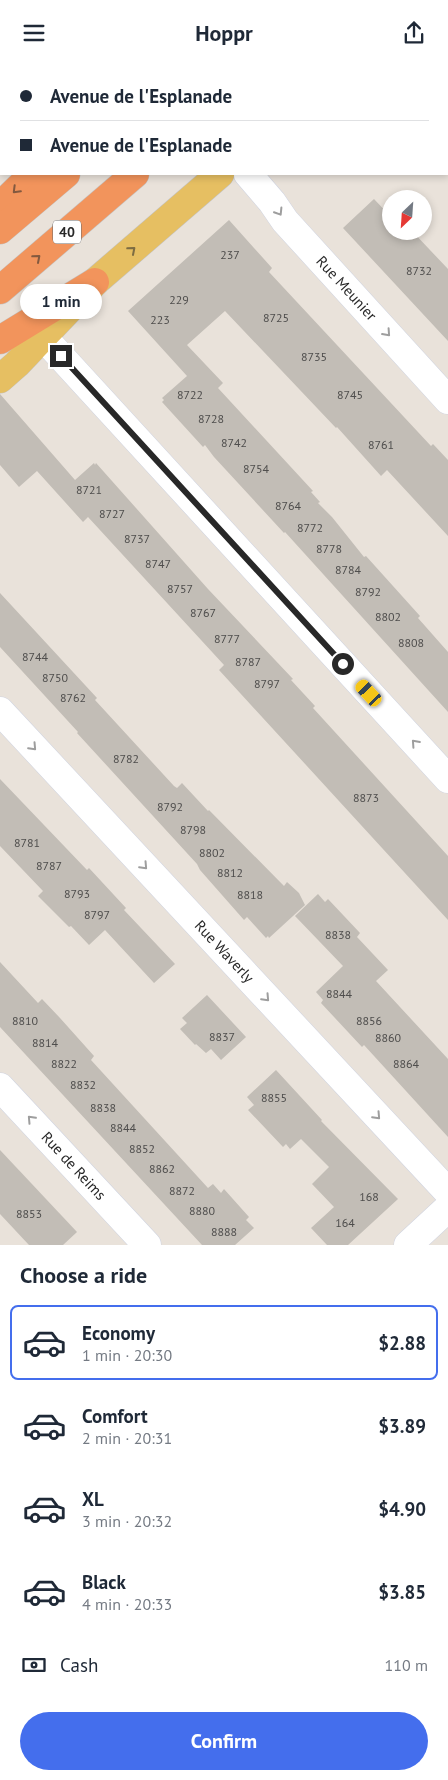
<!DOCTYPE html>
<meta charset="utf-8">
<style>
body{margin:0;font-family:"PT Sans",sans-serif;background:#f6f6f7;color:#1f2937;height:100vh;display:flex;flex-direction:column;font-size:19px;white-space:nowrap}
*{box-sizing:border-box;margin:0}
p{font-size:16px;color:#747a83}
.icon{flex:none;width:28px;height:28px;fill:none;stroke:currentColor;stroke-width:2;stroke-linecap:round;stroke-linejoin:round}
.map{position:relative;height:1180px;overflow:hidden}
.sheet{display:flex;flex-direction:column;background:#fff;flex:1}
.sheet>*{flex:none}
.top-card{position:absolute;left:0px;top:0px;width:449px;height:110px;box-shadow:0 2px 8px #0003;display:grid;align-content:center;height:110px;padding:0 20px;background:#fff}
.needle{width:32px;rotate:205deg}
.tools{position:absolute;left:382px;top:125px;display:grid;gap:10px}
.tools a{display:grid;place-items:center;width:50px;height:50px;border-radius:50%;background:#fff;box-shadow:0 2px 8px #0003;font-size:25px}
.end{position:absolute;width:22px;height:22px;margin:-11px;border:6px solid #282828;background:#fff;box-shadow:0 0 0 2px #fff}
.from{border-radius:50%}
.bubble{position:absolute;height:35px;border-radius:18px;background:#fff;box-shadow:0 2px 8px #0003;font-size:16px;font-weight:700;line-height:35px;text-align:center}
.car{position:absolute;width:15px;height:30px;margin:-15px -8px;border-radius:6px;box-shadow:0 0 4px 1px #0007;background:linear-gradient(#f5c518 24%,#345 0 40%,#f5c518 0 76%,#345 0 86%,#f5c518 0)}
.top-card b{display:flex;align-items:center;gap:18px;height:48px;font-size:19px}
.top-card b+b{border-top:1px solid #e0e1e3}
.top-card i{width:12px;height:12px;background:#1f2937}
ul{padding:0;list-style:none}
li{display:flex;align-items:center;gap:15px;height:75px;margin:0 10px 8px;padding:0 10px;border:2px solid transparent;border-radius:8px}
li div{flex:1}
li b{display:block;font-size:19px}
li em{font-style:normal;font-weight:700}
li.active{border-color:#446eed}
li>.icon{width:45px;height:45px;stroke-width:1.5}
h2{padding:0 20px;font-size:22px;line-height:60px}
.pay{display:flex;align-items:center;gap:12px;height:55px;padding:0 20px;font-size:19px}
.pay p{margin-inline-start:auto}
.action{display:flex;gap:10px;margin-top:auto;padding:10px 20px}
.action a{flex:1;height:58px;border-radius:30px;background:#446eed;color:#fff;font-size:20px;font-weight:700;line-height:58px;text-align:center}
header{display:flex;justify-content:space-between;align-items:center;height:65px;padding:0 20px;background:#fff;font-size:22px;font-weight:700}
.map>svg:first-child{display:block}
</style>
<header><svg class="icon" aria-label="menu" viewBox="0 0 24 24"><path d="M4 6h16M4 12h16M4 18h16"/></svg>Hoppr<svg class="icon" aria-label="share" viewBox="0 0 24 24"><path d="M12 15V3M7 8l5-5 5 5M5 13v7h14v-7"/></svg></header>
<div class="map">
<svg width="448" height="1180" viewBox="0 0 448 1180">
<rect width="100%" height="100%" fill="#e9e2da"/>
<!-- building -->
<g fill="#c2bdb6">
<path d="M374,134L391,152V166H412L448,204V276L343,163Z"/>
<path d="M229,155L272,203L269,207L431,381L433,379L448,395V471L387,405L381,411L337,362L336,363L225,246L187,280L223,318L218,323L313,426L311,427L320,437L318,438L332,452L364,492L366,491L420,551L418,553L448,587V647L285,467L284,468L214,392L205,380L203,382L162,337L164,335L162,333L187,311L128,246Z"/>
<path d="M0,329L75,415L94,398L95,400L96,398L208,524L293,614L291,615L315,641L313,643L448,791V855L219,605L224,600L88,452L83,457L37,406L19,422L0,400Z"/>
<path d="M0,528L97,633L95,635L174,721L177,723L182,718L208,746L209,745L284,821L287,817L299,828L305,840L269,873L268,871L266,873L247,852L244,855L200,805L197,799L77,668L78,667L0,582Z"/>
<path d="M0,714L87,805L89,803L126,843L124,845L175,899L154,918L105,865L89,880L71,861L69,862L38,831L43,826L0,781Z"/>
<path d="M318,829L325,837L328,834L360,868L357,872L388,905L376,916L448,994V1072L364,980L362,982L321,938L323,935L316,927L343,901L295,851Z"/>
<path d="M0,897L38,938L42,934L60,953L94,991L91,995L208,1123L213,1119L221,1128L224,1124L249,1152L246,1155L254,1163L235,1180H202L0,962Z"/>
<path d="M207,930L246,972L221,995L211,984L206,988L196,979L195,980L180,964L187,958L182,953Z"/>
<path d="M276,1005L322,1055L321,1056L398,1134L348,1180H327L311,1163L334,1142L312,1119L329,1102L301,1074L290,1084L286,1079L283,1082L248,1045L254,1040L247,1032Z"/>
<path d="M0,1085L77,1167L63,1180H29L0,1149Z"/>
</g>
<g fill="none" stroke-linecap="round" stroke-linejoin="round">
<defs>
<g id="minor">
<path id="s1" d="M248,109L272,137L285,156L448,335"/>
<path d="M43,272L448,714"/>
<path id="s2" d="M0,646L448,1127"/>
<path id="s3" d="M0,1022L147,1180"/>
<path d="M408,1180L448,1143"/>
</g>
<g id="major">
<path d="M90,1L91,0"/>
<path d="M344,1L346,0"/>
<path d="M0,80L1,79"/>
<path d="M0,314L17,299L95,217L220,109"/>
</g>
<g id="highway">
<path d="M140,1L141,0"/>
<path d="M191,1L193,0"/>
<path d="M260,1L262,0"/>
<path d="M0,141L33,109"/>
<path d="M0,165L66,109"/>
<path d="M0,225L135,109"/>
<path d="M0,275L95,217"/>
</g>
</defs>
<!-- minor casing -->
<use href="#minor" stroke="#d0d4e0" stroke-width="29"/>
<!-- major casing -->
<use href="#major" stroke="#c3c3c3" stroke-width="29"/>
<!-- highway casing -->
<use href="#highway" stroke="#c3c3c3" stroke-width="29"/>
<!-- minor -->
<use href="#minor" stroke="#fff" stroke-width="28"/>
<!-- major -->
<use href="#major" stroke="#e6bf62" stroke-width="28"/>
<!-- highway -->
<use href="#highway" stroke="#f2945c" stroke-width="28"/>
</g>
<!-- one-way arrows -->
<defs><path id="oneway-chevron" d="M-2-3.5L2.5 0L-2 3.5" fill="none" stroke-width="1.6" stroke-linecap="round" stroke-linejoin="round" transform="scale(1.25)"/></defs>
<g stroke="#83593f">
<use href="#oneway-chevron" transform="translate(16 125) rotate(135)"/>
<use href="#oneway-chevron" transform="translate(37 193) rotate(-41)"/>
</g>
<g stroke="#9e9e9e">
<use href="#oneway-chevron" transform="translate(279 147) rotate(58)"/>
<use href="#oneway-chevron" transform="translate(387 268) rotate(48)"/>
<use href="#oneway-chevron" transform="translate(415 678) rotate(-132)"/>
<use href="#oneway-chevron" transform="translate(33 682) rotate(47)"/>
<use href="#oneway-chevron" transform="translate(144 801) rotate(47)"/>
<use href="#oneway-chevron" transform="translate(266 933) rotate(47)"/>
<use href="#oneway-chevron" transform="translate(377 1051) rotate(47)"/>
<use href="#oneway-chevron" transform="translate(31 1054) rotate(-133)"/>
</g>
<use stroke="#7d6c42" href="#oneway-chevron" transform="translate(132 185) rotate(-41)"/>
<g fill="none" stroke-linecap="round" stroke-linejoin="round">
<!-- route -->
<path stroke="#282828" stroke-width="6" d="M61,291L343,599"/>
</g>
<g text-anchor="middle" stroke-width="4" stroke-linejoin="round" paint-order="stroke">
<!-- number labels -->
<g font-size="12" fill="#4e4d4c">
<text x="230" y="194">237</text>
<text x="419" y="210">8732</text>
<text x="179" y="239">229</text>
<text x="276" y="257">8725</text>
<text x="160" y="259">223</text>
<text x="314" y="296">8735</text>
<text x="190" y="334">8722</text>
<text x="350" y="334">8745</text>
<text x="211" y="358">8728</text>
<text x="234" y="382">8742</text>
<text x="381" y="384">8761</text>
<text x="256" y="408">8754</text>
<text x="89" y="429">8721</text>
<text x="288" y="445">8764</text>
<text x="112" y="453">8727</text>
<text x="310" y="467">8772</text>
<text x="137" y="478">8737</text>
<text x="329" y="488">8778</text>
<text x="158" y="503">8747</text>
<text x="348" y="509">8784</text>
<text x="180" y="528">8757</text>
<text x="368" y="531">8792</text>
<text x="203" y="552">8767</text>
<text x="388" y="556">8802</text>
<text x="227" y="578">8777</text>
<text x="411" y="582">8808</text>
<text x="35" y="596">8744</text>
<text x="248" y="601">8787</text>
<text x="55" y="617">8750</text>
<text x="267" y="623">8797</text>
<text x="73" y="637">8762</text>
<text x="126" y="698">8782</text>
<text x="366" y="737">8873</text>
<text x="170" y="746">8792</text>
<text x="193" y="769">8798</text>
<text x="27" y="782">8781</text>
<text x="212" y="792">8802</text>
<text x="49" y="805">8787</text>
<text x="230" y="812">8812</text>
<text x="77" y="833">8793</text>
<text x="250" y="834">8818</text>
<text x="97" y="854">8797</text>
<text x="338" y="874">8838</text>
<text x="339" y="933">8844</text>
<text x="25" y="960">8810</text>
<text x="369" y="960">8856</text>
<text x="222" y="976">8837</text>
<text x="388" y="977">8860</text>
<text x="45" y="982">8814</text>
<text x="64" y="1003">8822</text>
<text x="406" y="1003">8864</text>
<text x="83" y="1024">8832</text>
<text x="274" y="1037">8855</text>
<text x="103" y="1047">8838</text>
<text x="123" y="1067">8844</text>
<text x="142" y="1088">8852</text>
<text x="162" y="1108">8862</text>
<text x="182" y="1130">8872</text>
<text x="369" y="1136">168</text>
<text x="202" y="1150">8880</text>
<text x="29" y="1153">8853</text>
<text x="345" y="1162">164</text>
<text x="224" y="1171">8888</text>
</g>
<!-- shield labels -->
<rect fill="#fff" stroke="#686868" stroke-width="1" x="53" y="155.5" width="28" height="23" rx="4"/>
<g font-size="14" font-weight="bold" fill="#282828">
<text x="67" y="172">40</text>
</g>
<!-- street labels -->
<g font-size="15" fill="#282828" stroke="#fff">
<text dy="5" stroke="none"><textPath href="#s1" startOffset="151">Rue Meunier</textPath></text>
<text dy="5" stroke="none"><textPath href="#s2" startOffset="329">Rue Waverly</textPath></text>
<text dy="5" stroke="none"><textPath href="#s3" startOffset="108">Rue de Reims</textPath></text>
</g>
</g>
</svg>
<div class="tools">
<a><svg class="needle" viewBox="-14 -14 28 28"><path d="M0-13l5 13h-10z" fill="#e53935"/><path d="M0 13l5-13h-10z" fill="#747a83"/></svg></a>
</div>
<i class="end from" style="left:343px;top:599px"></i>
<i class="end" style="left:61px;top:291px"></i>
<div class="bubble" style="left:20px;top:219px;width:82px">1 min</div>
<i class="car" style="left:369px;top:628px;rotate:317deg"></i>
<div class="top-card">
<b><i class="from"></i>Avenue de l'Esplanade</b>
<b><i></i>Avenue de l'Esplanade</b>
</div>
</div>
<section class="sheet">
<h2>Choose a ride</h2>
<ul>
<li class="active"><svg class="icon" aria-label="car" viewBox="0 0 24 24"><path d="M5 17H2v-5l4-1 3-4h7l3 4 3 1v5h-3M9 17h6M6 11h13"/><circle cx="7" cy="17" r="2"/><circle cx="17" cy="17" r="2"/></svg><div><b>Economy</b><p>1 min · 20:30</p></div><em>$2.88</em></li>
<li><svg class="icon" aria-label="car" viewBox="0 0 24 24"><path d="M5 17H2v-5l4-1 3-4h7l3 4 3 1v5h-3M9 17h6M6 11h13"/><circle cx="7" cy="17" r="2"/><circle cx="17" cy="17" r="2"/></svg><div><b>Comfort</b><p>2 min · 20:31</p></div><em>$3.89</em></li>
<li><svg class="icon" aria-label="car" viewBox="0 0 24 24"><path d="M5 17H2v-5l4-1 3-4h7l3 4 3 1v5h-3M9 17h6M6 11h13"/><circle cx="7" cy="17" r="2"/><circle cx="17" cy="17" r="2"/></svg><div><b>XL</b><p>3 min · 20:32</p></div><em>$4.90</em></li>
<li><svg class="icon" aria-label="car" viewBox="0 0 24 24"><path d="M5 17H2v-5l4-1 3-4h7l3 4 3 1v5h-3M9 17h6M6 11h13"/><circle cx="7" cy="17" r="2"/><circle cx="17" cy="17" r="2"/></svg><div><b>Black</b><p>4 min · 20:33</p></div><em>$3.85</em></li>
</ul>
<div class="pay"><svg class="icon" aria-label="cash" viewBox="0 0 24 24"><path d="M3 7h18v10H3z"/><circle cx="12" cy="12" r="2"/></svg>Cash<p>110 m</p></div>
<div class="action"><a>Confirm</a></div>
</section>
